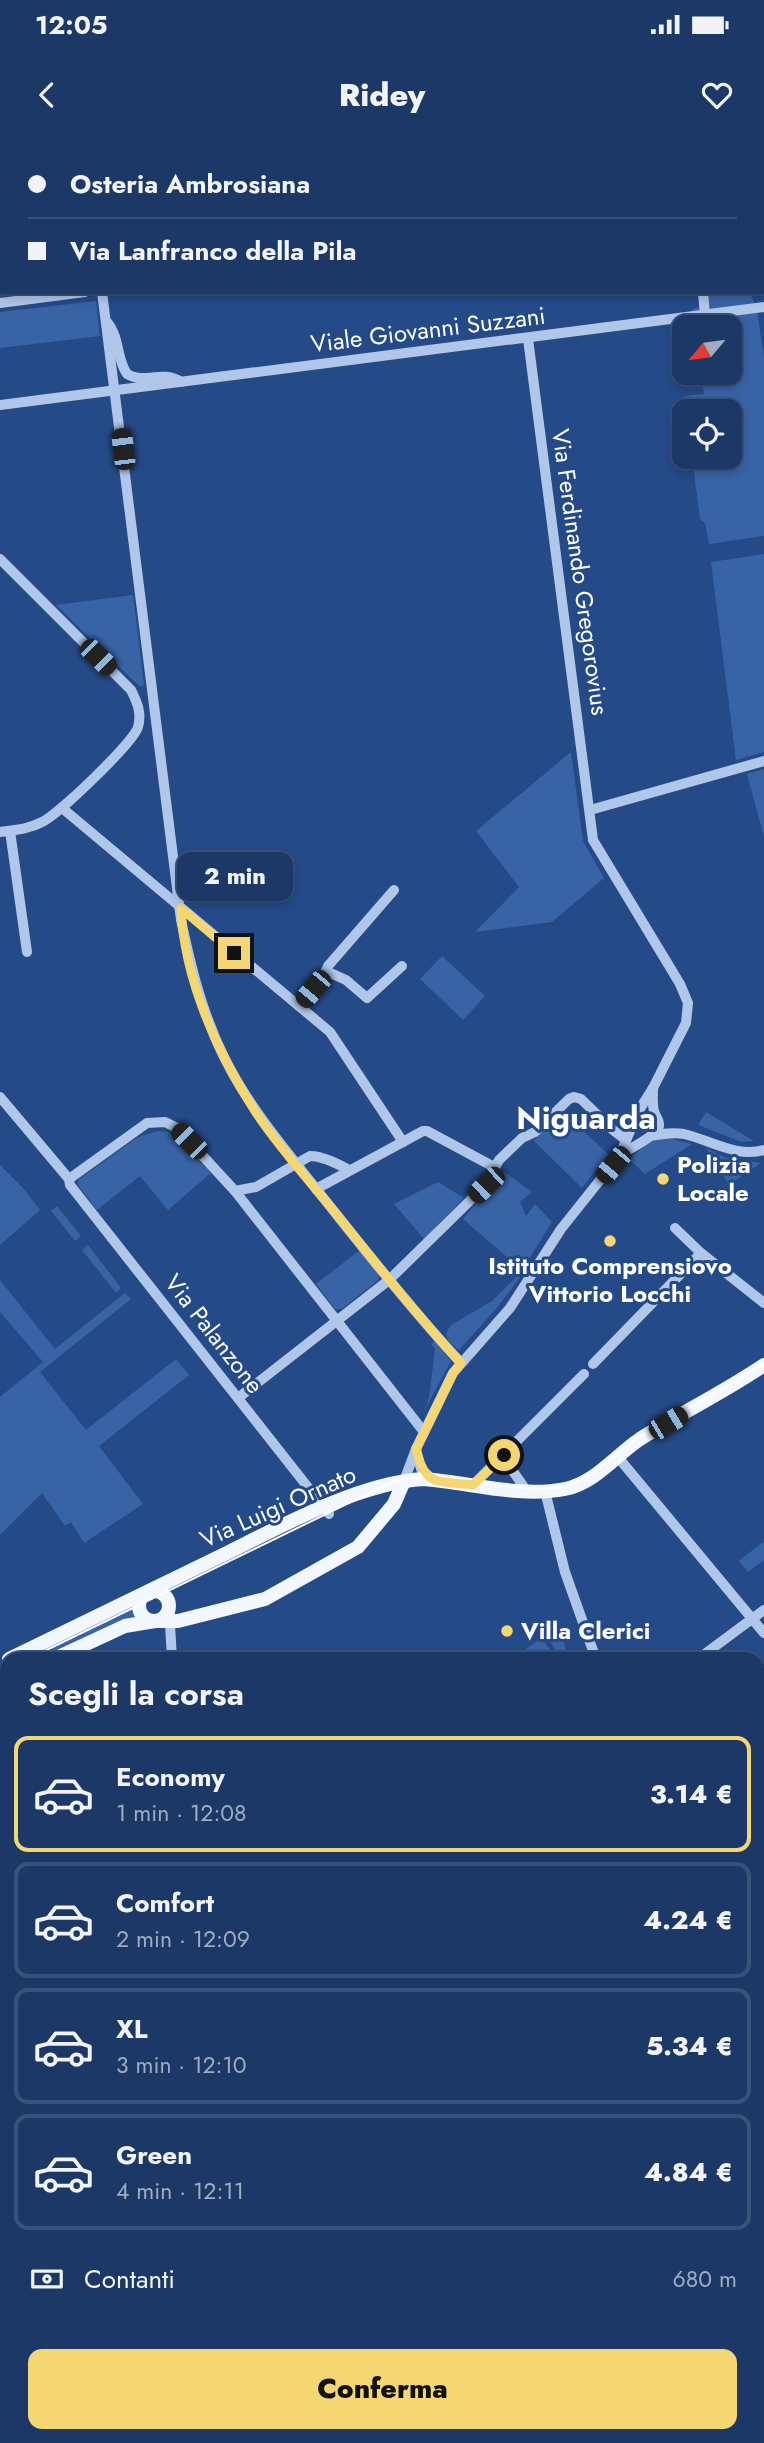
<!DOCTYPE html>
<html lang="it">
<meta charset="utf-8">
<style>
body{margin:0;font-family:Jost,sans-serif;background:#28436f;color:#f1f3f6;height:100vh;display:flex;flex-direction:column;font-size:26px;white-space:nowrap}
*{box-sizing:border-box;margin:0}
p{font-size:23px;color:#a0acbf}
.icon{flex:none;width:38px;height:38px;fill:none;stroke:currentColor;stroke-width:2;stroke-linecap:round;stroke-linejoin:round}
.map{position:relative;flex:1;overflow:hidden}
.sheet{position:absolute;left:0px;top:1512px;width:765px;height:791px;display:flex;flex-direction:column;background:#1b3866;border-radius:21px 21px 0 0;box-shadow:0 4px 10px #0003,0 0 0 2px #39527a}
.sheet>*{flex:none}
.hud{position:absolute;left:0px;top:0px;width:765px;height:154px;box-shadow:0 4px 10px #0003,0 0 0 2px #39527a;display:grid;align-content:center;height:154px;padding:0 28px;background:#1b3866}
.needle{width:46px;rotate:241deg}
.controls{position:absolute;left:672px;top:175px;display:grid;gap:14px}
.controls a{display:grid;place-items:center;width:70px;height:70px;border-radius:14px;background:#1b3866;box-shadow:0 4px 10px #0003,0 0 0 2px #39527a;font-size:35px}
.end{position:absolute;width:32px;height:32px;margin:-16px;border:9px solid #f4d673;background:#111;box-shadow:0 0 0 4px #111}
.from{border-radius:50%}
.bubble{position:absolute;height:49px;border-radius:14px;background:#1b3866;box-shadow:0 4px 10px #0003,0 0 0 2px #39527a;font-size:23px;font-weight:800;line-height:49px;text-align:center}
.car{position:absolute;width:21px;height:42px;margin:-21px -10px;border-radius:9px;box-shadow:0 0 5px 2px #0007;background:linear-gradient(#222 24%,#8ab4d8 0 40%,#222 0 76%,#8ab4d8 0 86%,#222 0)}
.hud b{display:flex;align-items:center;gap:24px;height:66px;font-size:26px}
.hud b+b{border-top:2px solid #39527a}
.hud i{width:18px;height:18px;background:#f1f3f6}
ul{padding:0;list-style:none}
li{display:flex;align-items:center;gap:21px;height:116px;margin:0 14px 10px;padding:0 14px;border:4px solid #39527a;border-radius:14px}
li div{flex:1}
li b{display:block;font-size:26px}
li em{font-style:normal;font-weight:800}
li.on{border-color:#f4d673}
li>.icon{width:63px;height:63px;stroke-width:1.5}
h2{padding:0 28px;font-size:32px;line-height:84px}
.pay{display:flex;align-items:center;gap:18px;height:77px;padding:0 28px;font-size:26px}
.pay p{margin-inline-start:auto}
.button{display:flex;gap:14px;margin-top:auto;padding:14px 28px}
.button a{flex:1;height:80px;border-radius:14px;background:#f4d673;color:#111;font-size:28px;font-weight:800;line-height:80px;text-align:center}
.status{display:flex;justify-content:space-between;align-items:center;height:49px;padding:0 35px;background:#1b3866;direction:ltr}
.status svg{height:19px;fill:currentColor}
header{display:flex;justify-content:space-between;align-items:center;height:91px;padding:0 28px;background:#1b3866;font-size:32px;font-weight:800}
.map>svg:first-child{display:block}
</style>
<div class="status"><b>12:05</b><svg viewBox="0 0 49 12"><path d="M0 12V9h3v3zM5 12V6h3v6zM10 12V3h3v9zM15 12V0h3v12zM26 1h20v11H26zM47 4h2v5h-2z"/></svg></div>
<header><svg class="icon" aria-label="back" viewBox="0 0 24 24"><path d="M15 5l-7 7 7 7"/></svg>Ridey<svg class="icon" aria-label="heart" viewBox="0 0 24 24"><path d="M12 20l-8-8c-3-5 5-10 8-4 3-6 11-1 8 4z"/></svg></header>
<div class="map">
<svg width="764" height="2303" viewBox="0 0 764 2303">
<rect width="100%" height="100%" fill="#244a88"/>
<!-- green -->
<g fill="#3863a5">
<path d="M698,152H750L757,170L764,218V396L709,404L705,383L700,379L692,317H730V271H686L684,256L704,254L701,233H730V187H694L692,169L699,167Z"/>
<path d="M96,161L100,196L0,208V172Z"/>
<path d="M764,414V612L736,620L711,422Z"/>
<path d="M133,455L144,545L140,547L56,465Z"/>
<path d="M571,612L583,701L604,738L552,782L475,792L519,747L476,691Z"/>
<path d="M764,629V697L747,634Z"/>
<path d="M442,816L485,856L463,880L420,839Z"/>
<path d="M563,972L608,1014L582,1048L534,1001L556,974Z"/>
<path d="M706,972L754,1001L741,1002L698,985Z"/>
<path d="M158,991L168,992L174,996L211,1033L168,1070L140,1036L97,1070L78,1045V1040L138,997Z"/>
<path d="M660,999H672L692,1004L645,1034L629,1019L650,1002Z"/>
<path d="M706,1008L726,1018L761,1023L729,1045Z"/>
<path d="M0,1025L23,1048L40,1070L0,1105Z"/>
<path d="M503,1031L532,1052L520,1062L526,1076L535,1064L552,1082L522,1130L463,1079Z"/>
<path d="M438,1042L464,1058L424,1099L394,1064Z"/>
<path d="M57,1066L81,1096L75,1101L51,1071Z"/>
<path d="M88,1105L121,1148L116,1153L82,1110Z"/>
<path d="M360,1110L379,1134L378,1140L342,1169H335L316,1144Z"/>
<path d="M519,1134L521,1136L496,1169L459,1210L448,1201L446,1193L451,1185L492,1161Z"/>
<path d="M0,1140L55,1209L125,1153L131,1159L40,1232L86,1290L176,1219L189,1235L99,1306L143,1364L84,1403L71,1382L65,1386L42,1353L0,1395V1257L43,1222L0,1172Z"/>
<path d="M435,1201L451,1221L422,1275L429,1258L435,1209L431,1204Z"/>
<path d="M764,1401V1420L748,1432L739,1421Z"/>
<path d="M135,1464L139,1479L112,1487L47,1519H17Z"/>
<path d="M556,1488L562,1496L567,1514L560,1516L545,1495Z"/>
<path d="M540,1499H542L557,1519H533L526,1509Z"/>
<path d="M764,1791V2272L758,2279V1797Z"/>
<path d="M7,2063V2296H446L439,2303H0V2071Z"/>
<path d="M595,2296H743L737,2303H602Z"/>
</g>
<!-- water -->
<path fill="#435f8c" stroke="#a4c1ea" stroke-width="2" d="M0,2212L7,2216V2282L0,2281Z"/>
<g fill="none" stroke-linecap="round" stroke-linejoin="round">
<!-- minor -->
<g stroke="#b0c7e9" stroke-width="10">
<path d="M82,0V2"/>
<path d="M683,0L684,2"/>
<path d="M215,2L229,0"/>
<path d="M0,29H2"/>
<path d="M763,83H764"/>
<path d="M102,152L181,780C191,827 202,873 224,917C250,970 289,1014 325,1060C369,1115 413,1171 461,1223"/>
<path d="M703,152L705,175"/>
<path d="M0,163L85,152"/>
<path d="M108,183C120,198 116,218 127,234C145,245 162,229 181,242"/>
<path d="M0,265L764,167"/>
<path d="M0,419L131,550C137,562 142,573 138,587C134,602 58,675 42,682C29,689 15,690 0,692"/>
<path d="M62,668L330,892L403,1002"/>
<path d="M590,670L764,621"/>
<path d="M10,691L27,812"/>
<path d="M326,831L346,840L367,858L402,826"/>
<path d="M299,866L323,837L328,826L394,750"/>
<path d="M0,957L69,1039L70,1045L329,1374"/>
<path d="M651,996C662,994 673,992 684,994C710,1000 737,1018 764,1010"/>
<path d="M620,1015C629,1009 658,995 659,986C660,980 655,976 654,971C652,964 653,955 653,948"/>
<path d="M69,1039L147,983L165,982L177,988L235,1051L424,1292"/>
<path d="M316,1049L423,991H427L494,1027"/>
<path d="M235,1051L256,1047L310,1016C323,1016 338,1024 349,1030"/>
<path d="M675,1088L701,1113L764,1163"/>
<path d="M593,1224L701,1113"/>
<path d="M238,1258L389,1140L486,1045L499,1020L522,998L535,992L569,959L574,957L581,959L613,990L626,1000"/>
<path d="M416,1309L421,1329L433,1340"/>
<path d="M504,1315L508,1324L526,1350"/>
<path d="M617,1316L764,1493"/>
<path d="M404,1341L416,1309L453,1233L510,1168L561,1089L620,1015L638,972L653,948L686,883L688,863L680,844L593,700L528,199"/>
<path d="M473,1345L584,1234"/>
<path d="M545,1351L565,1432L596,1519"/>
<path d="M169,1467L172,1519"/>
<path d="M698,1519L764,1470"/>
<path d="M758,1584L764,1592"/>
<path d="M758,1608L764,1603"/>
<path d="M758,1674L764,1668"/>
<path d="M0,1712L7,1711"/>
<path d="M0,1736L7,1743"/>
<path d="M758,1841L764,1846"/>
<path d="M758,2285L764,2278"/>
<path d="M742,2303L748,2296"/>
</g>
<!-- major -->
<g stroke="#f3f7fe" stroke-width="14">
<path d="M53,2L66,0"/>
<path d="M0,9L2,8"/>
<circle cx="154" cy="1466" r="15"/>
<path d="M9,1519C82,1483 156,1448 229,1412C285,1384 358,1344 422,1339C468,1342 519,1358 565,1349C595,1343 616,1315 640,1299C681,1273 724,1252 764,1225"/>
<path d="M54,1519L125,1486L155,1481H178L265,1459L358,1407L394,1364L404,1341"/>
<path d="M0,1545L7,1542"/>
</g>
<!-- tram -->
<g stroke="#fff" stroke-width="2">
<path d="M88,0L90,2"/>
<path d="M155,2L168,0"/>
<path d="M0,22H2"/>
<path d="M28,1519L394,1341C445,1329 502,1353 554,1348C590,1345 611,1315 640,1297C681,1272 724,1249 764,1223"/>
<path d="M0,1537L7,1533"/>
</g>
</g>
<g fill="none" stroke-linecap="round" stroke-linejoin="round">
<!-- route -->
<path stroke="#f4d673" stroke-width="9" d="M234,813L181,768C184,839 217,912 255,971C279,1008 311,1042 338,1076C378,1126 418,1176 461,1223L453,1233L416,1309C426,1349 438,1340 473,1345L504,1315"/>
</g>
<!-- markers -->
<g fill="#f4d673" stroke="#244a88" stroke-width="2.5">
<circle cx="663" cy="1039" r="7"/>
<circle cx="610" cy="1101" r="7"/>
<circle cx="507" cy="1491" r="7"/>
</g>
<g text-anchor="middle" stroke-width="6" stroke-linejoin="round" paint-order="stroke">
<!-- street labels -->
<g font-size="24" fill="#fff" stroke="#244a88">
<text transform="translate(428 190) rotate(-7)" y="8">Viale Giovanni Suzzani</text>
<text transform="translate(580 432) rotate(82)" y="8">Via Ferdinando Gregorovius</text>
<text transform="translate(214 1194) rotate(52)" y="8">Via Palanzone</text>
<text transform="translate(278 1367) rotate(-24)" y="8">Via Luigi Ornato</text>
</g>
<!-- poi labels -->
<g font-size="24" font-weight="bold" fill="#fff" stroke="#244a88" text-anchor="start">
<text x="677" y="1033">Polizia<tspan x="677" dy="28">Locale</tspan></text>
<text x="610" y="1134" text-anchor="middle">Istituto Comprensiovo<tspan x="610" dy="28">Vittorio Locchi</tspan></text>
<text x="521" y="1499">Villa Clerici</text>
</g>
<!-- district labels -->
<g font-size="32" font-weight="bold" fill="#fff" stroke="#244a88">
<text x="586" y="989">Niguarda</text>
</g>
</g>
</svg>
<div class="controls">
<a><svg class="needle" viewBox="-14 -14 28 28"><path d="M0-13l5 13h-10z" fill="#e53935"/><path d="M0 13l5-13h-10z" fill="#a0acbf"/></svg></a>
<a><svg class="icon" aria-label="locate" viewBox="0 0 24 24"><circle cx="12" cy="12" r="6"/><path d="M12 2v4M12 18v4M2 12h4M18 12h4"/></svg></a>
</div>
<i class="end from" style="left:504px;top:1315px"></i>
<i class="end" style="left:234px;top:813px"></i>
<div class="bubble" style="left:177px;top:712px;width:116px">2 min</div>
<i class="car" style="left:123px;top:309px;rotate:353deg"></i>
<i class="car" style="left:98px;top:517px;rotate:135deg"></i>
<i class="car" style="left:313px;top:849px;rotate:220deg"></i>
<i class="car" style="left:189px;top:1001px;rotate:315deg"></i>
<i class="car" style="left:613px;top:1025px;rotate:220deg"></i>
<i class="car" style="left:486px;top:1045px;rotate:226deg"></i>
<i class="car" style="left:668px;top:1283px;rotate:59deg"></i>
<div class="hud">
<b><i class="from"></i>Osteria Ambrosiana</b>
<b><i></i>Via Lanfranco della Pila</b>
</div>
<section class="sheet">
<h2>Scegli la corsa</h2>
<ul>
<li class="on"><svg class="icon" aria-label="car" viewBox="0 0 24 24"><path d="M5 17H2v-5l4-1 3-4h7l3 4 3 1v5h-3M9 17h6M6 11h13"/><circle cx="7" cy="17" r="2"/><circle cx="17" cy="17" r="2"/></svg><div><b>Economy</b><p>1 min · 12:08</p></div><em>3.14 €</em></li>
<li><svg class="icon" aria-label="car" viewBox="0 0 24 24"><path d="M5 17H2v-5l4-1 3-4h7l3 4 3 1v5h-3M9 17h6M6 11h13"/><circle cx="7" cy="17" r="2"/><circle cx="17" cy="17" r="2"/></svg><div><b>Comfort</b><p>2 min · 12:09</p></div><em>4.24 €</em></li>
<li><svg class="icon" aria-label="car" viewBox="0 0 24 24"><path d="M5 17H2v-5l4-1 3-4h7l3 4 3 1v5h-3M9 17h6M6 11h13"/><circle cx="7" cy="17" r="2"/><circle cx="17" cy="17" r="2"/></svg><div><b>XL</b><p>3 min · 12:10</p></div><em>5.34 €</em></li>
<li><svg class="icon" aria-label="car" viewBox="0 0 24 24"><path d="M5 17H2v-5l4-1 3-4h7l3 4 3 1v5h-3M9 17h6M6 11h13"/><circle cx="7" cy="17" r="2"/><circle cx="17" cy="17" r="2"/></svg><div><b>Green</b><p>4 min · 12:11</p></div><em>4.84 €</em></li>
</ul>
<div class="pay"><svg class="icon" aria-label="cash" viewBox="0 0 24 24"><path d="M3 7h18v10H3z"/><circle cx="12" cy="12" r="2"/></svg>Contanti<p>680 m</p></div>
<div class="button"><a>Conferma</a></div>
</section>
</div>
